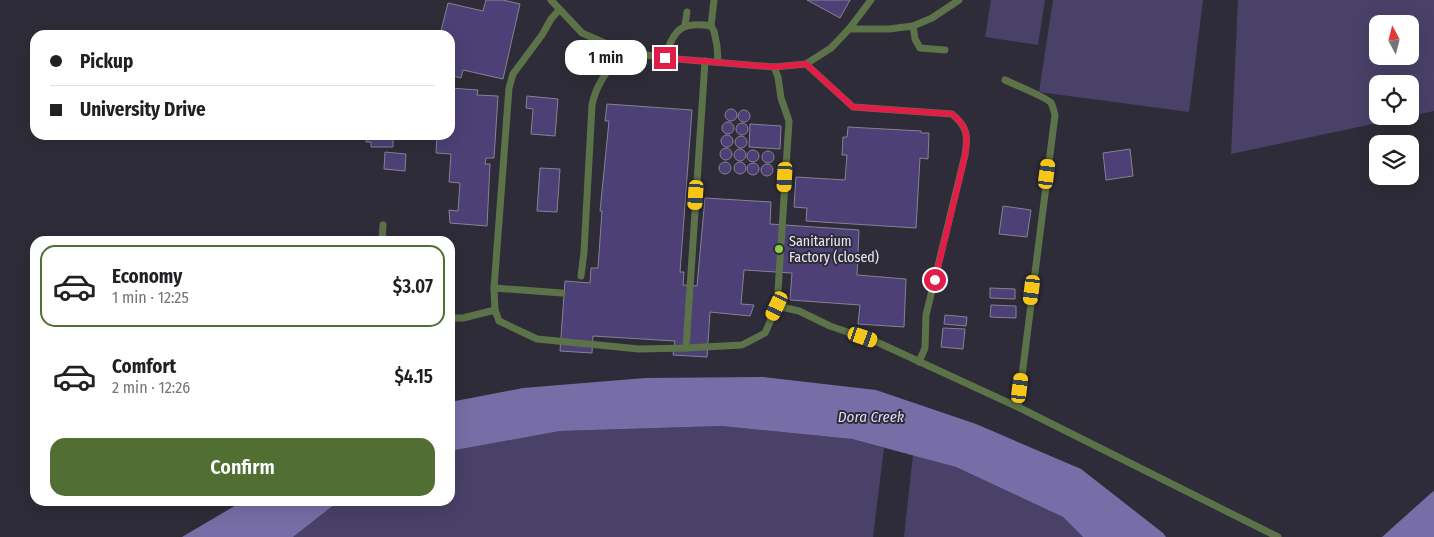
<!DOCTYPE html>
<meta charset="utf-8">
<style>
body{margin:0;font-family:"Fira Sans Condensed",sans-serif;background:#f2f2f2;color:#202124;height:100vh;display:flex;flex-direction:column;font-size:19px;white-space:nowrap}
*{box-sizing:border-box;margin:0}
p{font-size:16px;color:#757577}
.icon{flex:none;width:28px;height:28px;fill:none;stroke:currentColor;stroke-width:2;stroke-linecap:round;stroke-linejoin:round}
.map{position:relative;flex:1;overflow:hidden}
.details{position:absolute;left:30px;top:236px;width:425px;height:270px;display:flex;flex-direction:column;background:#fff;border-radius:15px;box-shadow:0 5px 20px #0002}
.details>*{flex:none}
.hud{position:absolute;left:30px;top:30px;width:425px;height:110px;border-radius:15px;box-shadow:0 5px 20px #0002;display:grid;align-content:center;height:110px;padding:0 20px;background:#fff}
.needle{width:32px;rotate:353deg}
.controls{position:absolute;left:1369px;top:15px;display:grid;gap:10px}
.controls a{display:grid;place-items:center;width:50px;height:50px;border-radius:10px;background:#fff;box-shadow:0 5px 20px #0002;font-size:25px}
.end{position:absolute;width:22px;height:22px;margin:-11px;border:6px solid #e11d48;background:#fff;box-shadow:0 0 0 2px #fff}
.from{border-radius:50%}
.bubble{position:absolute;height:35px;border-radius:15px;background:#fff;box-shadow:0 5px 20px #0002;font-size:16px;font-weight:600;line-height:35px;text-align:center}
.car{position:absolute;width:15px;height:30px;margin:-15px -8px;border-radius:6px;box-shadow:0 0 4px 1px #0007;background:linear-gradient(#f5c518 24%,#345 0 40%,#f5c518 0 76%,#345 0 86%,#f5c518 0)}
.hud b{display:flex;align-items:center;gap:18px;height:48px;font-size:19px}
.hud b+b{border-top:1px solid #e0e0e0}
.hud i{width:12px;height:12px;background:#202124}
ul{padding:9px 0 0;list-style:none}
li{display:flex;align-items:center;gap:15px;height:82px;margin:0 10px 8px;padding:0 10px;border:2px solid transparent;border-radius:15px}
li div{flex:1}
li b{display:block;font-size:19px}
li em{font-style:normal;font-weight:600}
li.selected{border-color:#516f33}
li>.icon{width:45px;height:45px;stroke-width:1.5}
.cta{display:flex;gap:10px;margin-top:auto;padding:10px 20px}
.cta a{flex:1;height:58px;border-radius:15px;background:#516f33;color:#fff;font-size:20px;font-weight:600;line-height:58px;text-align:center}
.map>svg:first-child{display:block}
</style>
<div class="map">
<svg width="1434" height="537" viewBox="0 0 1434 537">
<rect width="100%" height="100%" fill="#2e2c38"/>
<!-- green -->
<g fill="#494168" fill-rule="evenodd">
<path d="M991,0H1045L1038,45L985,37Z"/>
<path d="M1053,0H1203L1189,112L1039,92Z"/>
<path d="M1238,0H1434V111L1231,154ZM1378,24H1410V56H1378ZM1378,84H1410V116H1378Z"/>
<path d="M721,426L852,439L884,448L873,537H293L339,501H450V451L560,431Z"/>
<path d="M913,455L956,467L1063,517L1083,537H904Z"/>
</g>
<!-- water -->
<g fill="#786ea7">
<path d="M763,377L876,390L976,424L1081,469L1163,533L1166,537H1083L1063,517L956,467L852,439L721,426L560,431L450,451V402L523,388L645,378Z"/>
<path d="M1434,491V537H1382L1430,494Z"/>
<path d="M243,501H339L293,537H182Z"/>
</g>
<!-- building -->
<g fill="#4c4076" stroke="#858391">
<path d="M486,0H503L520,4L503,79L463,70L461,78L450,75V35H440L448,3L483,11Z"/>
<path d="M807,0H850L840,18Z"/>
<path d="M450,88L478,90L477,95L498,96L494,158H486L485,164H490L487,226L450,223L449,210L458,211L460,183L449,182L451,154L436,153L437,135H450Z"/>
<path d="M527,96L558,99L555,136L531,134L533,109L526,108Z"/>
<path d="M607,104L692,110L680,272H684L683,285L697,286L705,198L771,202L770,224L859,230L857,275L906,279L904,327L858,324L860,305L790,300L792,273L744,270L741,304L754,305L750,316L710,312L707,357L673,355L675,341L593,336L592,353L560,351L565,281L590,283L591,268H598L602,211H600L609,121H605Z"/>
<circle cx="731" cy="115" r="6"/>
<circle cx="744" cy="116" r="6"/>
<circle cx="728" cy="128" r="6"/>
<circle cx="742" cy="129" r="6"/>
<path d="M750,124L781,126L780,149L749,147Z"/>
<path d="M848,127L921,131V133H929L928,159L920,158L916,228L806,221L807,208L794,207L796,177L845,180L847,155H842L843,137H847Z"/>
<circle cx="727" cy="141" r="6"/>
<path d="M367,135H393V147H371V142H366Z"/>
<circle cx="741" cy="142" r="6"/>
<circle cx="726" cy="154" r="6"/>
<circle cx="740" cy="155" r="6"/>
<path d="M1130,149L1133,176L1106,180L1103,153Z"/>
<circle cx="753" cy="156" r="6"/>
<circle cx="768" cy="157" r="6"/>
<path d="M385,152L406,154L405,171L384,169Z"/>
<circle cx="725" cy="168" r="6"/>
<circle cx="740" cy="168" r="6"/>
<circle cx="753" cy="169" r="6"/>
<circle cx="767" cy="170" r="6"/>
<path d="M540,168L560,169L557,212L537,211Z"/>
<path d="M1003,206L1031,210L1027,237L999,234Z"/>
<path d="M990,288L1015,289V299L990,298Z"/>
<path d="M991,305L1016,306V318L990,317Z"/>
<path d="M945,315L967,317L966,326L944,324Z"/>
<path d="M943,328L965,329L963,349L941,347Z"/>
</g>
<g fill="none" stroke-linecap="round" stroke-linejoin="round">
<!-- service -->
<g stroke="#5c7249" stroke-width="7">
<path d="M551,0L582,33L623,51L665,58L774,67L806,64L831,48L849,29L871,0"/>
<path d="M685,25L687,12"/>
<path d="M711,26L714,0"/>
<path d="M913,26L932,18L959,0"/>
<path d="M849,29H889L913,26L915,39L920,48L945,50"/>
<path d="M665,58C673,30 681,21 711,26L714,31L717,46L718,62"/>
<path d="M806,64L853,107L952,114C968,127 968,136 965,155L926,315L925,348L919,362"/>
<path d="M774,67L778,77L781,98L789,121L777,306"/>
<path d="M1005,80C1013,84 1048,98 1051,103C1053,106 1054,112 1055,115L1018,407"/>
<path d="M382,241L383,225"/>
<path d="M581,276L584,252L592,105C596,83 610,68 623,51"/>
<path d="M494,288L562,293"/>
<path d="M495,310L494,288L509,88L513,74L542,35L551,19L559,10"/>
<path d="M450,318H463L495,310L499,321L537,339L639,349L686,348L742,345L765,333L777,306L799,311L830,326L879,343L1018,407L1278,537"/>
<path d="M686,348L705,61"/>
</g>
</g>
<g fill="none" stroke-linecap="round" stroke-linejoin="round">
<!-- route -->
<path stroke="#e11d48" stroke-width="6" d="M665,58L774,67L806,64L853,107L952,114C968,127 968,135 965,156L935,280"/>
</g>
<!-- markers -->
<circle fill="#8cce45" stroke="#2e2c38" stroke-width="2" cx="779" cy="249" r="5"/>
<g text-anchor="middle" stroke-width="4" stroke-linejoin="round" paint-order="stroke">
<!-- poi labels -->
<g font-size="14" fill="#eae9f1" stroke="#2e2c38" text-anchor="start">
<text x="789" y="246">Sanitarium<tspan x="789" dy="16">Factory (closed)</tspan></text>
</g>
<!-- water labels -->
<g font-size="15" font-style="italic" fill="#dfdafc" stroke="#2e2c38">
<text x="871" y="422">Dora Creek</text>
</g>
</g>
</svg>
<div class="controls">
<a><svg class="needle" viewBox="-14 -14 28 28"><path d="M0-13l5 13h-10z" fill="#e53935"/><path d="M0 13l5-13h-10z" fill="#757577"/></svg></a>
<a><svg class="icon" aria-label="locate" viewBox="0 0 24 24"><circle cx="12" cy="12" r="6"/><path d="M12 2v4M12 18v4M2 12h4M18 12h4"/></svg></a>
<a><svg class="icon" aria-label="layers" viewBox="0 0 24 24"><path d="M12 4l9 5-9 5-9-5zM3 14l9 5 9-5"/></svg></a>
</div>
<i class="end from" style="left:935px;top:280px"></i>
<i class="end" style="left:665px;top:58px"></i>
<div class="bubble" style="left:565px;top:40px;width:82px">1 min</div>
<i class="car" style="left:1047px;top:174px;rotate:7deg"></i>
<i class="car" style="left:785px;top:177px;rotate:183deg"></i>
<i class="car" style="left:696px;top:195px;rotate:184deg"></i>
<i class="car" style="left:1032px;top:290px;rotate:187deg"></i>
<i class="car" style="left:777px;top:306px;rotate:205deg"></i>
<i class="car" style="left:863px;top:337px;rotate:109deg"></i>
<i class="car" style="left:1020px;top:388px;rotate:7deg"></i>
<div class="hud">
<b><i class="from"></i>Pickup</b>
<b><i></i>University Drive</b>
</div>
<section class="details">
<ul>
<li class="selected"><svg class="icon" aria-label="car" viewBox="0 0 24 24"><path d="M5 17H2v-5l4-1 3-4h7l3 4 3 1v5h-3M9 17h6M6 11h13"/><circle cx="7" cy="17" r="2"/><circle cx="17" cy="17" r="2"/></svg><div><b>Economy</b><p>1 min · 12:25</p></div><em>$3.07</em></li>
<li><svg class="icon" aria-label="car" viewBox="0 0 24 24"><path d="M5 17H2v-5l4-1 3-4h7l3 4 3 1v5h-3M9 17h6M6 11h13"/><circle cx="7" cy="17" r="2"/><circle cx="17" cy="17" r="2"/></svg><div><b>Comfort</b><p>2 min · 12:26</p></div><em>$4.15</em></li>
</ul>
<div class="cta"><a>Confirm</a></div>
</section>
</div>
